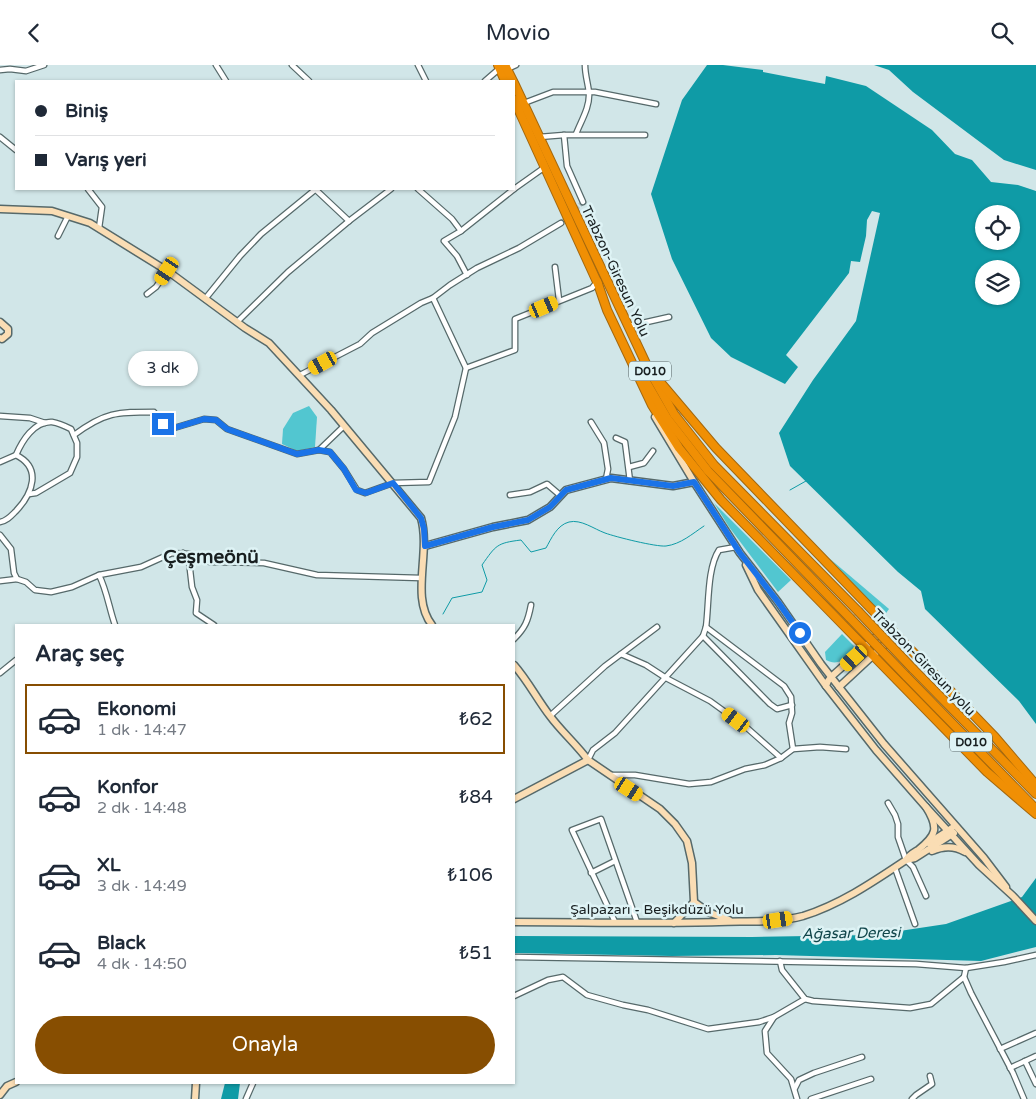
<!DOCTYPE html>
<html lang="tr">
<meta charset="utf-8">
<style>
body{margin:0;font-family:"Varela Round",sans-serif;background:#f2f2f3;color:#1f2937;height:100vh;display:flex;flex-direction:column;font-size:19px;white-space:nowrap}
*{box-sizing:border-box;margin:0}
p{font-size:16px;color:#747a83}
.icon{flex:none;width:28px;height:28px;fill:none;stroke:currentColor;stroke-width:2;stroke-linecap:round;stroke-linejoin:round}
.map{position:relative;flex:1;overflow:hidden}
.drawer{position:absolute;left:15px;top:559px;width:500px;height:460px;display:flex;flex-direction:column;background:#fff;border-radius:0px;box-shadow:0 1px 4px #0004}
.drawer>*{flex:none}
.banner{position:absolute;left:15px;top:15px;width:500px;height:110px;border-radius:0px;box-shadow:0 1px 4px #0004;display:grid;align-content:center;height:110px;padding:0 20px;background:#fff}
.buttons{position:absolute;left:975px;top:140px;display:grid;gap:10px}
.buttons a{display:grid;place-items:center;width:45px;height:45px;border-radius:50%;background:#fff;box-shadow:0 1px 4px #0004;font-size:25px}
.end{position:absolute;width:22px;height:22px;margin:-11px;border:6px solid #1a73e8;background:#fff;box-shadow:0 0 0 2px #fff}
.from{border-radius:50%}
.bubble{position:absolute;height:35px;border-radius:18px;background:#fff;box-shadow:0 1px 4px #0004;font-size:16px;font-weight:600;line-height:35px;text-align:center}
.car{position:absolute;width:15px;height:30px;margin:-15px -8px;border-radius:6px;box-shadow:0 0 4px 1px #0007;background:linear-gradient(#f5c518 24%,#345 0 40%,#f5c518 0 76%,#345 0 86%,#f5c518 0)}
.banner b{display:flex;align-items:center;gap:18px;height:48px;font-size:19px}
.banner b+b{border-top:1px solid #e0e1e3}
.banner i{width:12px;height:12px;background:#1f2937}
ul{padding:0;list-style:none}
li{display:flex;align-items:center;gap:15px;height:70px;margin:0 10px 8px;padding:0 10px;border:2px solid transparent;border-radius:0px}
li div{flex:1}
li b{display:block;font-size:19px}
li em{font-style:normal;font-weight:600}
li.current{border-color:#874e01}
li>.icon{width:45px;height:45px;stroke-width:1.5}
h2{padding:0 20px;font-size:22px;line-height:60px}
.action{display:flex;gap:10px;margin-top:auto;padding:10px 20px}
.action a{flex:1;height:58px;border-radius:30px;background:#874e01;color:#fff;font-size:20px;font-weight:600;line-height:58px;text-align:center}
header{display:flex;justify-content:space-between;align-items:center;height:65px;padding:0 20px;background:#fff;font-size:22px;font-weight:600}
.map>svg:first-child{display:block}
</style>
<header><svg class="icon" aria-label="back" viewBox="0 0 24 24"><path d="M15 5l-7 7 7 7"/></svg>Movio<svg class="icon" aria-label="search" viewBox="0 0 24 24"><circle cx="10" cy="10" r="6"/><path d="M15 15l6 6"/></svg></header>
<div class="map">
<svg width="1036" height="1034" viewBox="0 0 1036 1034">
<rect width="100%" height="100%" fill="#d1e6e8"/>
<!-- green -->
<g fill="#52c6d0">
<path d="M309,341L317,352L315,382L297,386L282,379L283,364L293,348Z"/>
<path d="M714,438L791,515L778,527L729,462Z"/>
<path d="M829,493L889,544L884,551Z"/>
<path d="M842,569L854,581C850,593 838,602 826,595L825,587Z"/>
</g>
<!-- water -->
<g fill="#0f9ba6" fill-rule="evenodd">
<path d="M707,0H723L763,5V7L825,19L826,11L866,21L932,65L955,89L972,95L991,117L1018,120L1036,126V659L1019,636L925,544L921,526L898,507L790,401L779,368L813,315L856,256L880,148L872,146L867,155L866,171L860,197L851,196L849,208L786,290L798,302L785,319L731,292L711,273L672,194L651,129L682,35ZM984,149H1011V176H984ZM984,204H1011V231H984Z"/>
<path d="M874,0H1036V105L1004,95L913,27L889,5Z"/>
<path d="M1036,813V882L981,896L776,890L672,891L514,888V871L752,872L873,870L946,859L1022,832Z"/>
<path d="M225,1018H240L238,1034H221Z"/>
</g>
<g fill="none" stroke-linecap="round" stroke-linejoin="round">
<!-- stream -->
<g stroke="#0f9ba6" stroke-width="1">
<path d="M790,425L806,416"/>
<path d="M443,549L452,533L482,527L487,515L482,500C496,480 497,478 521,475L531,487L546,483C551,474 557,460 569,457C581,454 594,464 605,468C616,472 656,482 666,481C681,479 692,469 704,461"/>
</g>
<!-- street-tunnel -->
<path stroke="#acbec0" stroke-width="4.5" stroke-dasharray="4.5 2" stroke-linecap="butt" d="M561,158L583,137"/>
<defs>
<g id="street">
<path d="M216,0L226,16"/>
<path d="M292,0L309,16"/>
<path d="M418,0L426,16"/>
<path d="M507,4L516,0"/>
<path d="M0,5L10,4L26,6L44,0"/>
<path d="M485,16L500,3"/>
<path d="M524,38L553,27H595L656,39"/>
<path d="M576,69C581,56 590,42 589,28C588,18 585,10 585,0"/>
<path d="M0,72L16,85"/>
<path d="M539,72L564,70"/>
<path d="M88,124L102,142L99,163"/>
<path d="M315,124L349,156"/>
<path d="M418,124L452,154L461,166"/>
<path d="M514,124L545,102"/>
<path d="M583,137L567,101L564,70H645"/>
<path d="M58,171L68,151"/>
<path d="M555,202L559,235"/>
<path d="M467,210L457,191L444,176L461,166L514,124"/>
<path d="M147,229L156,222L167,206"/>
<path d="M205,234L240,191L261,169L316,124"/>
<path d="M237,257L288,207L349,156L391,124"/>
<path d="M629,261L669,252"/>
<path d="M466,303L515,285V254L592,223L597,217"/>
<path d="M300,310L360,279L372,268L421,238L433,233L450,220L477,203L519,183L561,158"/>
<path d="M0,351L30,353L45,358"/>
<path d="M591,357L604,378L608,404L606,414"/>
<path d="M74,370C105,347 117,347 154,347L163,359L174,363L204,354L216,355L227,364L297,389L319,385L344,361"/>
<path d="M616,373L625,377L630,416"/>
<path d="M319,385L330,387L344,404L357,425L365,428L393,418L429,417L455,352L466,303L433,233"/>
<path d="M0,397L16,390C22,376 34,356 52,357C58,358 65,361 71,364L77,378V392L70,408L36,428L29,429"/>
<path d="M629,402L644,398L653,386"/>
<path d="M510,430L530,427L547,419L561,431"/>
<path d="M0,457C7,456 11,451 16,446C33,428 42,403 16,390"/>
<path d="M0,470L11,484L14,508L17,514L26,517L35,525L51,527L72,522L99,510L141,502L172,488L190,489L210,497L264,498L317,510L421,513"/>
<path d="M183,488L189,496L192,522L197,535L196,548L214,560"/>
<path d="M99,510C107,526 109,543 115,560"/>
<path d="M0,516L17,514"/>
<path d="M706,562L784,621L791,632L792,648L789,658L793,684"/>
<path d="M703,571L770,639L777,644L792,640"/>
<path d="M514,574C525,563 528,556 531,540"/>
<path d="M621,589L657,562"/>
<path d="M0,608L16,595"/>
<path d="M550,651L605,601L621,589L646,600L666,613L710,636L746,662L781,693"/>
<path d="M588,695L593,685L615,668L703,571L706,562C709,540 707,503 719,485L736,482"/>
<path d="M611,710H635L689,719L711,717L745,704L765,700L781,693L793,684L820,682L846,684"/>
<path d="M888,738L895,750L898,759V772L906,795L913,802L926,831"/>
<path d="M895,803L915,859"/>
<path d="M591,808L615,796"/>
<path d="M615,857L572,765L601,754L637,857"/>
<path d="M514,892L916,899L966,903L1004,897L1036,890"/>
<path d="M780,896L782,905L805,934L813,936L910,943L931,939L964,912"/>
<path d="M966,903L964,912L971,928L1013,1008L1024,1034"/>
<path d="M514,931L548,915L563,912L587,930L623,940L648,945L708,964L759,957L774,952"/>
<path d="M1000,984L1036,968"/>
<path d="M1025,996L1036,1019"/>
<path d="M1010,1003L1036,991"/>
<path d="M795,1023L799,1015L814,1008L862,992"/>
<path d="M246,1034L253,1018"/>
<path d="M797,1034L791,1014L767,988L765,966L774,952L805,934"/>
<path d="M811,1034L871,1014"/>
<path d="M912,1034L916,1030L932,1019L930,1011"/>
</g>
<g id="secondary">
<path d="M0,144L52,146L90,158L169,207L245,263L269,278L331,345L421,453C431,488 410,532 432,560"/>
<path d="M0,257L8,264V269L2,274L0,273"/>
<path d="M655,352L694,417"/>
<path d="M425,481L493,462L528,455L550,442L566,425L611,413L673,421L694,417L740,488L778,537L821,599L839,622"/>
<path d="M746,500L758,525L826,621"/>
<path d="M888,561L831,612L828,616L826,621L876,685L926,742L979,800L1013,831L1036,856"/>
<path d="M896,569L839,622L884,679L984,793L1006,822"/>
<path d="M514,600C528,616 537,634 550,651C561,666 576,679 588,695"/>
<path d="M514,734L588,695L660,744L675,759L687,776L692,798L694,837L674,858"/>
<path d="M929,778L952,763"/>
<path d="M932,786C943,781 955,781 965,787"/>
<path d="M906,795L915,793L954,768"/>
<path d="M694,837L708,847L729,855"/>
<path d="M514,857C582,857 651,859 719,857C746,856 777,858 803,851C841,839 873,817 906,795C909,790 913,788 918,785C937,770 939,763 926,742"/>
<path d="M0,1030L7,1021L16,1017"/>
<path d="M195,1034L196,1018"/>
</g>
<g id="highway">
<path d="M498,0L505,16"/>
<path d="M505,0L513,16"/>
<path d="M514,18L649,305L674,349L714,400L858,546"/>
<path d="M514,35L598,219"/>
<path d="M597,216L607,245L652,340L679,383L721,435L987,707L1036,749"/>
<path d="M645,315L667,353L708,406L850,553"/>
<path d="M661,318L716,383L995,672L1036,720"/>
<path d="M913,604L1036,729"/>
<path d="M906,611L1034,742"/>
</g>
</defs>
<!-- street casing -->
<use href="#street" stroke="#56696a" stroke-width="7"/>
<!-- secondary casing -->
<use href="#secondary" stroke="#56696a" stroke-width="9"/>
<!-- highway casing -->
<use href="#highway" stroke="#a4680e" stroke-width="10"/>
<!-- street -->
<use href="#street" stroke="#fff" stroke-width="4.5"/>
<!-- secondary -->
<use href="#secondary" stroke="#faddb4" stroke-width="6"/>
<!-- highway -->
<use href="#highway" stroke="#f08f04" stroke-width="8"/>
<defs>
<g id="highway-bridge">
<path d="M858,546L913,604"/>
<path d="M850,553L906,611"/>
</g>
</defs>
<!-- highway-bridge casing -->
<use href="#highway-bridge" stroke="#a4680e" stroke-width="10" stroke-linecap="butt"/>
<!-- highway-bridge -->
<use href="#highway-bridge" stroke="#f08f04" stroke-width="8"/>
</g>
<g fill="none" stroke-linecap="round" stroke-linejoin="round">
<!-- route -->
<path stroke="#1a73e8" stroke-width="6" d="M163,359L174,363L204,354L216,355L227,364L297,389L319,385L330,387L344,404L356,425L366,428L393,418L421,453L424,464L425,481L493,462L528,455L550,442L566,425L611,413L673,421L694,417L740,488L778,537L800,568"/>
</g>
<g text-anchor="middle" stroke-width="5" stroke-linejoin="round" paint-order="stroke">
<!-- shield labels -->
<g fill="#def3f5" stroke="#535f60" stroke-width="1">
<rect x="629" y="296.5" width="42" height="19" rx="4"/>
<rect x="950" y="667.5" width="42" height="19" rx="4"/>
</g>
<g font-size="12" font-weight="bold" fill="#181f20">
<text x="650" y="310">D010</text>
<text x="971" y="681">D010</text>
</g>
<!-- street labels -->
<g font-size="14" fill="#181f20" stroke="#def3f5">
<text transform="translate(616 206) rotate(65)" y="5">Trabzon-Giresun Yolu</text>
<text transform="translate(924 597) rotate(46)" y="5">Trabzon-Giresun yolu</text>
<text x="657" y="849">Şalpazarı - Beşikdüzü Yolu</text>
</g>
<!-- water labels -->
<g font-size="15" font-style="italic" fill="#10454a" stroke="#def3f5">
<text transform="translate(851 868) rotate(-1)" y="5">Ağasar Deresi</text>
</g>
<!-- district labels -->
<g font-size="19" font-weight="bold" fill="#181f20" stroke="#def3f5">
<text x="211" y="498">Çeşmeönü</text>
</g>
</g>
</svg>
<div class="buttons">
<a><svg class="icon" aria-label="locate" viewBox="0 0 24 24"><circle cx="12" cy="12" r="6"/><path d="M12 2v4M12 18v4M2 12h4M18 12h4"/></svg></a>
<a><svg class="icon" aria-label="layers" viewBox="0 0 24 24"><path d="M12 4l9 5-9 5-9-5zM3 14l9 5 9-5"/></svg></a>
</div>
<i class="end from" style="left:800px;top:568px"></i>
<i class="end" style="left:163px;top:359px"></i>
<div class="bubble" style="left:128px;top:286px;width:70px">3 dk</div>
<i class="car" style="left:167px;top:206px;rotate:214deg"></i>
<i class="car" style="left:544px;top:242px;rotate:67deg"></i>
<i class="car" style="left:323px;top:298px;rotate:241deg"></i>
<i class="car" style="left:854px;top:593px;rotate:228deg"></i>
<i class="car" style="left:736px;top:655px;rotate:307deg"></i>
<i class="car" style="left:629px;top:724px;rotate:123deg"></i>
<i class="car" style="left:778px;top:855px;rotate:81deg"></i>
<div class="banner">
<b><i class="from"></i>Biniş</b>
<b><i></i>Varış yeri</b>
</div>
<section class="drawer">
<h2>Araç seç</h2>
<ul>
<li class="current"><svg class="icon" aria-label="car" viewBox="0 0 24 24"><path d="M5 17H2v-5l4-1 3-4h7l3 4 3 1v5h-3M9 17h6M6 11h13"/><circle cx="7" cy="17" r="2"/><circle cx="17" cy="17" r="2"/></svg><div><b>Ekonomi</b><p>1 dk · 14:47</p></div><em>₺62</em></li>
<li><svg class="icon" aria-label="car" viewBox="0 0 24 24"><path d="M5 17H2v-5l4-1 3-4h7l3 4 3 1v5h-3M9 17h6M6 11h13"/><circle cx="7" cy="17" r="2"/><circle cx="17" cy="17" r="2"/></svg><div><b>Konfor</b><p>2 dk · 14:48</p></div><em>₺84</em></li>
<li><svg class="icon" aria-label="car" viewBox="0 0 24 24"><path d="M5 17H2v-5l4-1 3-4h7l3 4 3 1v5h-3M9 17h6M6 11h13"/><circle cx="7" cy="17" r="2"/><circle cx="17" cy="17" r="2"/></svg><div><b>XL</b><p>3 dk · 14:49</p></div><em>₺106</em></li>
<li><svg class="icon" aria-label="car" viewBox="0 0 24 24"><path d="M5 17H2v-5l4-1 3-4h7l3 4 3 1v5h-3M9 17h6M6 11h13"/><circle cx="7" cy="17" r="2"/><circle cx="17" cy="17" r="2"/></svg><div><b>Black</b><p>4 dk · 14:50</p></div><em>₺51</em></li>
</ul>
<div class="action"><a>Onayla</a></div>
</section>
</div>
